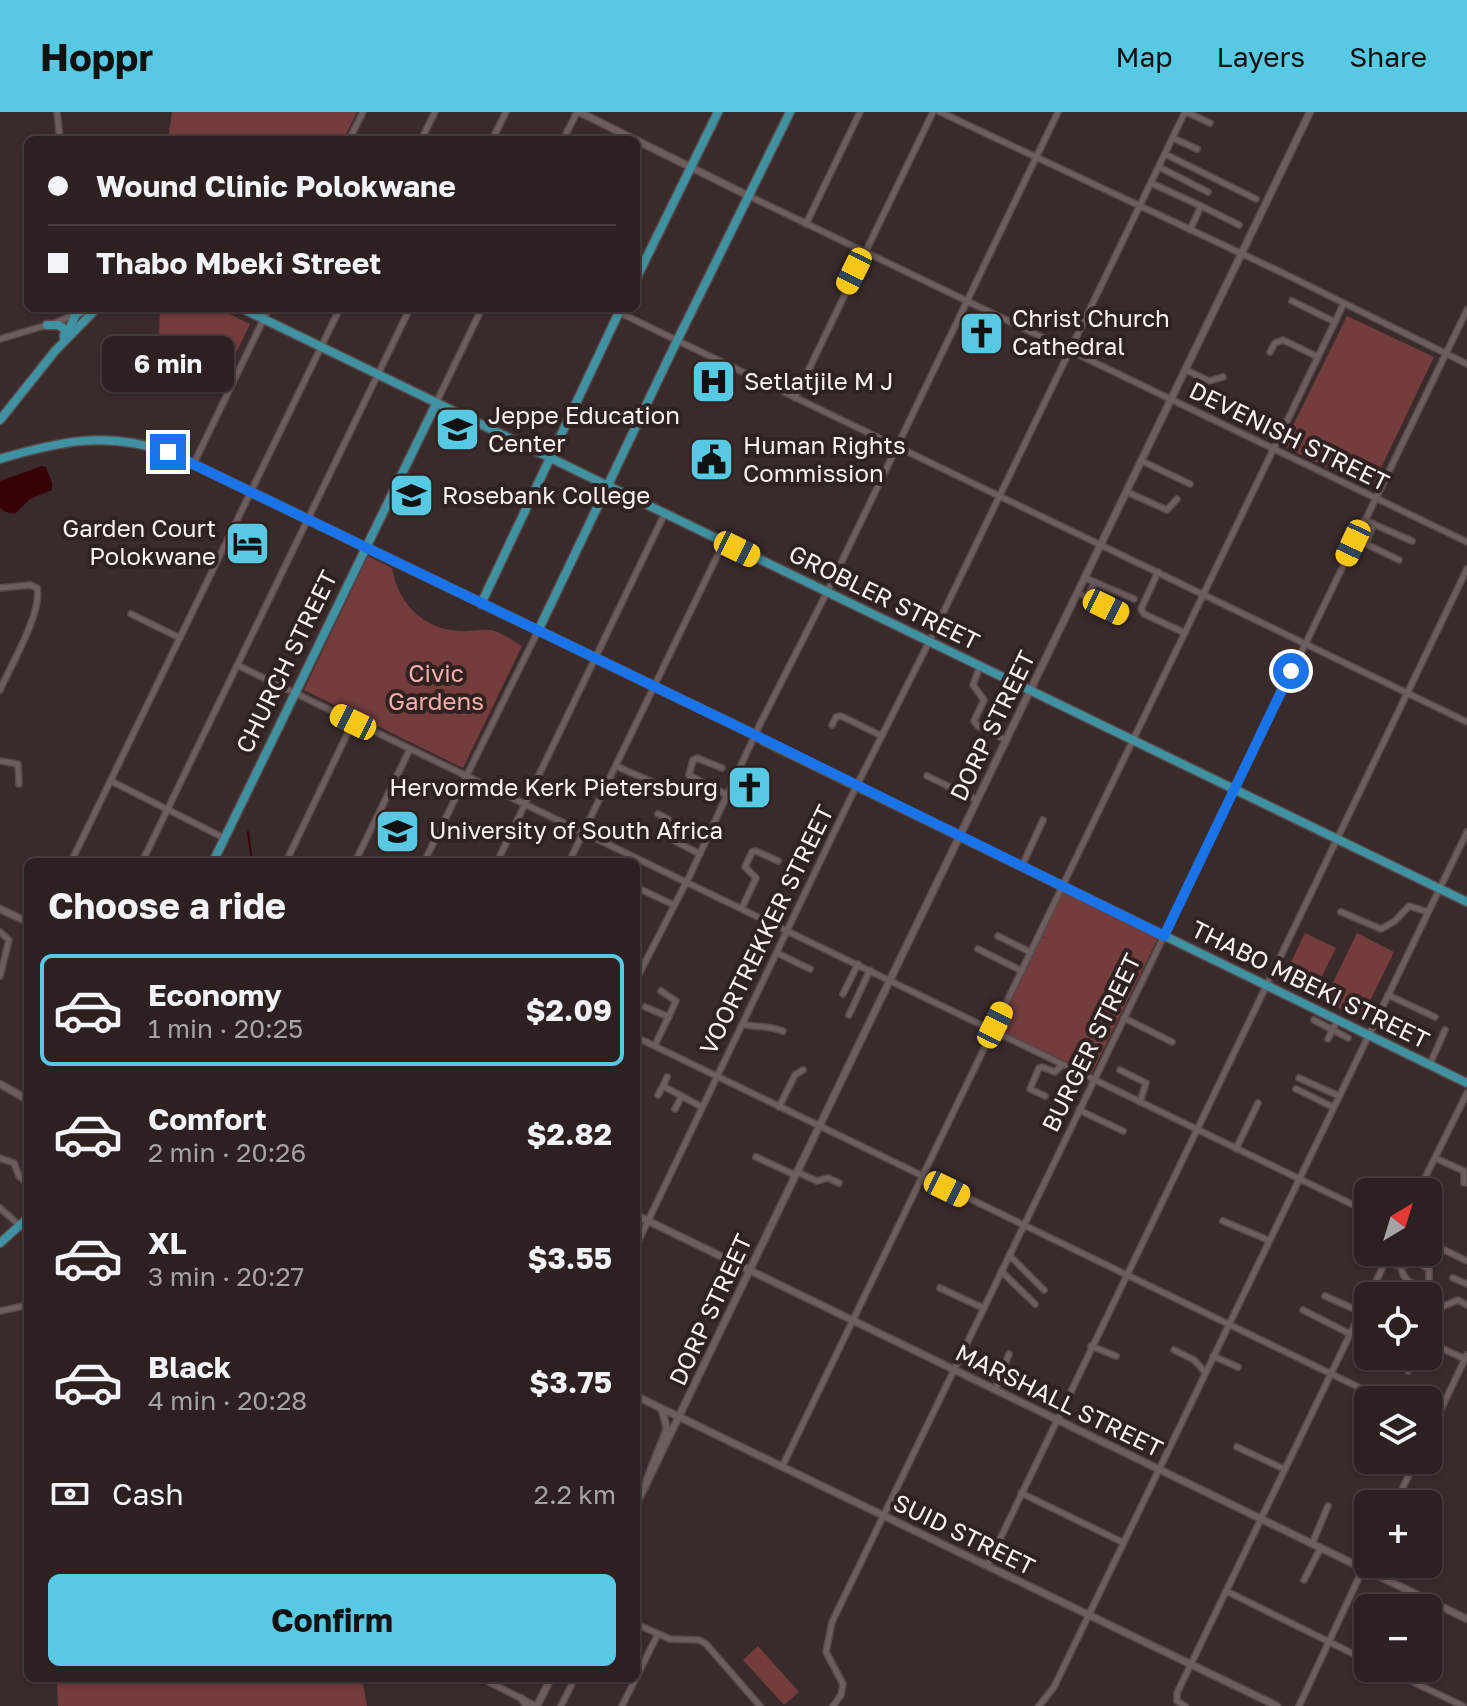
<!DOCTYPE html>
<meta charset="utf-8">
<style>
body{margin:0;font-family:"Golos Text",sans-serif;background:#382d2d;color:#f1f3f6;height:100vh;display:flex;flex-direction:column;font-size:30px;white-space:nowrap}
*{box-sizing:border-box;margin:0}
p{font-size:26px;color:#a6a3a5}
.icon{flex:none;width:44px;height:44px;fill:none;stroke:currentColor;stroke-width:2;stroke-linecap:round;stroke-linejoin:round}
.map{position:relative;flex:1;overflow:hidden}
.panel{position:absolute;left:24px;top:746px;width:616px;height:824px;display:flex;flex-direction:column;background:#2c2020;border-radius:12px;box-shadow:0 2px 6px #0004,0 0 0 2px #483e3e}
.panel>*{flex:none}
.hud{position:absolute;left:24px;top:24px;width:616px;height:176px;border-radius:12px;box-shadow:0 2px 6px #0004,0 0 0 2px #483e3e;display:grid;align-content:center;height:176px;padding:0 24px;background:#2c2020}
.needle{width:52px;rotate:38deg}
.tools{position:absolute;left:1354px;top:1066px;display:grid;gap:16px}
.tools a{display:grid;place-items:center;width:88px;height:88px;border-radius:12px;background:#2c2020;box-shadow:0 2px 6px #0004,0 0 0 2px #483e3e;font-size:40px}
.end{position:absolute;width:36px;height:36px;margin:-18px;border:10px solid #1a73e8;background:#fff;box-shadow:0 0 0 4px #fff}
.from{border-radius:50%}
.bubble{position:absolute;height:56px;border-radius:12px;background:#2c2020;box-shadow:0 2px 6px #0004,0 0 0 2px #483e3e;font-size:26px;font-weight:700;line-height:56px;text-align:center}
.car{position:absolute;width:24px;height:48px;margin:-24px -12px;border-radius:10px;box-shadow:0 0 6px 2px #0007;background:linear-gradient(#f5c518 24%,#345 0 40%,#f5c518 0 76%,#345 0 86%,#f5c518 0)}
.hud b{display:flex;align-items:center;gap:28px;height:76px;font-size:30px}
.hud b+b{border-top:2px solid #483e3e}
.hud i{width:20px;height:20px;background:#f1f3f6}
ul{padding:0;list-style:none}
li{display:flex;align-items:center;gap:24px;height:112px;margin:0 16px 12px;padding:0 8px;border:4px solid transparent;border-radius:12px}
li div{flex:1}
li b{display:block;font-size:30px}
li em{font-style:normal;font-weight:700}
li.on{border-color:#58c9e3}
li>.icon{width:72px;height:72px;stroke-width:1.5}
h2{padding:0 24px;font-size:36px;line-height:96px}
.pay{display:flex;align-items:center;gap:20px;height:88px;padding:0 24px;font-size:30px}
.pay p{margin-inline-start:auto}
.primary-button{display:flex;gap:16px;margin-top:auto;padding:16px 24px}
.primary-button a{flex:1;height:92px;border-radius:12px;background:#58c9e3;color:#111;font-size:32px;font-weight:700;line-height:92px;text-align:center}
header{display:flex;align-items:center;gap:48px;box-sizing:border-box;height:112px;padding:0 40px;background:#58c9e3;color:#111}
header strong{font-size:38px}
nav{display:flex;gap:44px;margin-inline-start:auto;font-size:28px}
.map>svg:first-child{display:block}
</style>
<header>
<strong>Hoppr</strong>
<nav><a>Map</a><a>Layers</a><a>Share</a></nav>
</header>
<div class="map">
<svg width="1467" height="1594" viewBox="0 0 1467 1594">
<rect width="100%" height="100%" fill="#3a2b2b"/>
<!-- green -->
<g fill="#743c3d">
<path d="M172,0H357L343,28H168Z"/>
<path d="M160,196H217L250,212L216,282L158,252Z"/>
<path d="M1347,204L1434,245L1371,377L1283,334Z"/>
<path d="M368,444L392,456C398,492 424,518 461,519C471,520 484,516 494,519C503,521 514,530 522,534L463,656L304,578Z"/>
<path d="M1061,778L1158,826L1091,963L995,917L1039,824L1048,827L1040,823Z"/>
<path d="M1305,821L1336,836L1313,882L1283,867Z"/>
<path d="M1357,821L1394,840L1361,907L1324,889Z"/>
<path d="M758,1534L799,1580L784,1593L743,1548Z"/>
<path d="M57,1566H362L367,1594H58Z"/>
</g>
<!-- water -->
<path fill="#380007" d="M42,354L46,355L52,371V378L30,387L15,402L6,400L0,396V369Z"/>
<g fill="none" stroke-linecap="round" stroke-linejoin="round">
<!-- stream -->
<path stroke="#380007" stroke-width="2" d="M248,720L252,750"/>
<defs>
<g id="street">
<path d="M57,0L60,28"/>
<path d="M940,0L1285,162L1467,252"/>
<path d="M1186,0L1210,11"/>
<path d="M1173,26L1197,37"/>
<path d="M349,28L363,0"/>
<path d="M421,28L435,0"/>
<path d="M492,28L506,0"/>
<path d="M563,28L577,0"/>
<path d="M1165,42L1256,87"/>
<path d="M1159,55L1208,80"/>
<path d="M1151,71L1201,94L1190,118"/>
<path d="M749,84L1467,430"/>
<path d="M1201,94L1239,113"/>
<path d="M806,112L860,0"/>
<path d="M1292,189L1335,210"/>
<path d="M610,196L1467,610"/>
<path d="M57,210L76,202V196"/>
<path d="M0,227L47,213"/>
<path d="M1270,240L1275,231L1283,228L1318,245"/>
<path d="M1186,258L1209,269L1223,265"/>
<path d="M795,286L933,0"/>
<path d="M436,291L482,196"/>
<path d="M1142,349L1190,372"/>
<path d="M194,351L269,196"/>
<path d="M1127,380L1167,398L1177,387"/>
<path d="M1364,408L1412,429"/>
<path d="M1374,412L1366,432L1399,448"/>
<path d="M1158,460L1141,497L1144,502L1185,521"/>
<path d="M1085,466L1134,487"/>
<path d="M0,476L30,473L37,476C43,499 10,555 0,578"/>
<path d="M1078,481L1125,504"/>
<path d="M1087,485L1095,470"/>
<path d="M131,502L180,526"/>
<path d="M938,510L962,523"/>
<path d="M237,553L1368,1100"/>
<path d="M980,554L973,573L984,588L974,609L978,614L1006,628"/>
<path d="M832,613L836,605L841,604L882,624"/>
<path d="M0,649L18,652L19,672"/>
<path d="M616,654L659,673L657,684"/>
<path d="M722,656L697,646L693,648L689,663L727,683"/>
<path d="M927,664L977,688"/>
<path d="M111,669L224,726"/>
<path d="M658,702L668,707L666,721L669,726L700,742"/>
<path d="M71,750L340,196"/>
<path d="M142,750L410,196"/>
<path d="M286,750L353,610"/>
<path d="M355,750L410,637"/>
<path d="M424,750L538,519"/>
<path d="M497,750L665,401"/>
<path d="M569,750L724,430"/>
<path d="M1022,754L1043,708"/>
<path d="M640,777L674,793"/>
<path d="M742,796L756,766L745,755L752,740L756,739L778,749"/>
<path d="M1341,800L1381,817L1395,809L1409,794L1428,800"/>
<path d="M0,820L9,828L0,864"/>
<path d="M998,824L1030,840"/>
<path d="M978,837L1022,859"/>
<path d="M777,841L810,857"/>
<path d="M636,868L690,763L760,612L827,480L1058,0"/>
<path d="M843,882L858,852"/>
<path d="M1388,883L1435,905"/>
<path d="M645,895L669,905"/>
<path d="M849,903L870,858"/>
<path d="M1124,906L1172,930"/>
<path d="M1314,908L1348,926"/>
<path d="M742,912C758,916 767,913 783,919"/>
<path d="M636,925L1385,1288"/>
<path d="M1328,927L1337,909"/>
<path d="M655,933L676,889L661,879"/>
<path d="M1430,952L1445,918"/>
<path d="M1120,958L1146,971L1140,990"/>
<path d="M1299,966L1339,984"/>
<path d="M663,974L667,965"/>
<path d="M1296,977L1333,995"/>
<path d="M658,983L663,974L702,995"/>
<path d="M1045,984L1030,977L1039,956L1042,955L1055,960L1062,953"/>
<path d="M779,995L795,963L803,958"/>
<path d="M675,997L682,984"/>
<path d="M1079,998L1123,1019"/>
<path d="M1236,1037L1258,991"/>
<path d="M756,1045L795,1063"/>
<path d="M0,1046L14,1051L19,1064L28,1072"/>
<path d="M1435,1046L1464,1059V1071"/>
<path d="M797,1060L817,1069L828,1066L839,1071"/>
<path d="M1418,1080L1467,981"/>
<path d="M0,1096L19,1113"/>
<path d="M1223,1109L1268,1128"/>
<path d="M1428,1130L1467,1149"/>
<path d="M636,1134L851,685L929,530L1185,0"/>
<path d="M1009,1143L1044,1178"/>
<path d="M1386,1149L1401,1155L1414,1149L1429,1157V1169L1422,1175C1410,1171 1403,1168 1401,1155"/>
<path d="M1001,1159L1035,1192"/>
<path d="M1453,1166L1467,1172"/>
<path d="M940,1176L983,1196"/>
<path d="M1325,1184L1361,1200"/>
<path d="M1369,1184L1390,1140"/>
<path d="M1439,1196L1458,1188L1467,1193"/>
<path d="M1303,1198L1350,1222"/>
<path d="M0,1199L28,1193"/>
<path d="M1428,1230L1465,1247"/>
<path d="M1091,1234L1116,1244"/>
<path d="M1174,1238L1194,1248L1205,1260"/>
<path d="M1213,1244L1238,1255"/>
<path d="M1408,1259L1416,1244"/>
<path d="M995,1278L1009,1242"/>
<path d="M1360,1304L1371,1281"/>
<path d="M1428,1324L1467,1243"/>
<path d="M1237,1335L1284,1357"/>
<path d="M782,1355L1344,191"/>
<path d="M1021,1381L1122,1430"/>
<path d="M1395,1392L1416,1348"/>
<path d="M1360,1394L1368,1398"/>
<path d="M1312,1432L1328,1394"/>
<path d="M987,1454L1467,457"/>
<path d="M1304,1468L1320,1437"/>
<path d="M1226,1479L1368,1549"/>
<path d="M636,1512L670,1527L699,1528L706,1532L760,1594"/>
<path d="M1384,1556L1463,1594"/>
<path d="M481,1566L536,1594"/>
<path d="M636,1566L658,1522"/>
<path d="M561,1594L575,1566"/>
<path d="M622,1594L636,1566"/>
<path d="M833,1594L841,1583L843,1572L826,1540L832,1510L1467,198"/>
<path d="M1039,1594L1054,1575L1467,720"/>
<path d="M1185,1594L1177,1589V1581L1368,1185"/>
<path d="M1299,1594L1368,1446"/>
</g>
<g id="secondary">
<path d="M579,0L749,84"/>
<path d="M0,797L28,810"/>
<path d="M0,972L28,988"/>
<path d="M636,1103L1467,1507"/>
<path d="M636,1284L1277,1594"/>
<path d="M647,1367L667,1317L662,1298"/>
<path d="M636,1393L1310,0"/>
<path d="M521,1586L527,1594"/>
<path d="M537,1594L551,1566"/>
</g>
<g id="primary">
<path d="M636,167L718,0"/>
<path d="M241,196L1467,790"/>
<path d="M47,213H58L65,217L64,225"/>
<path d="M67,222L76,202L87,196"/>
<path d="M0,308L55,239L97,196"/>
<path d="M0,347C60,329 107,319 168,340L755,623L764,629L1467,971"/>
<path d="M481,492L621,196"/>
<path d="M538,519L673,237L790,0"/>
<path d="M213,750L436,292"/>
<path d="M0,1131L28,1106"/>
</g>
</defs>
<!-- street casing -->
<use href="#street" stroke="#564949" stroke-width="8"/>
<!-- secondary casing -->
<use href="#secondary" stroke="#564949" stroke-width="9"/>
<!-- primary casing -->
<use href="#primary" stroke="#564949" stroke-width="11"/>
<!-- street -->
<use href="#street" stroke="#6e5d5d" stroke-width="5"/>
<!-- secondary -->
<use href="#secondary" stroke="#6e5d5d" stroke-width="6"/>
<!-- primary -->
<use href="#primary" stroke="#4091a1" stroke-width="8"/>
</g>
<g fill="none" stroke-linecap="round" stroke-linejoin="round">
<!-- route -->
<path stroke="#1a73e8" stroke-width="10" d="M168,340L755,623L1164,824L1291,559"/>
</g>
<!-- icons -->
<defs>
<symbol id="church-square" viewBox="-11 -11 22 22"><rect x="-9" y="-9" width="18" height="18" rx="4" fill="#58c9e3" stroke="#302221"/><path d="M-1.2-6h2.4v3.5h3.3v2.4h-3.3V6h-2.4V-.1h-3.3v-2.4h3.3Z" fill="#111"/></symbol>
<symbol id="hospital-square" viewBox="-11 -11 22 22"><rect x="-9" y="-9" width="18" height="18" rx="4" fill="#58c9e3" stroke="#302221"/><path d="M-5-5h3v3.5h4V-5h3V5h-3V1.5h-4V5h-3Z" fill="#111"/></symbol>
<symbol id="university-square" viewBox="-11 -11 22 22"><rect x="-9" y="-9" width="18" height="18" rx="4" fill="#58c9e3" stroke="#302221"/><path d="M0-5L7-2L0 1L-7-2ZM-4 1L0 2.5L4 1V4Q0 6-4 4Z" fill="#111"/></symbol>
<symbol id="civic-square" viewBox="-11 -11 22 22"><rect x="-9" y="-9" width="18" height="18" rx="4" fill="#58c9e3" stroke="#302221"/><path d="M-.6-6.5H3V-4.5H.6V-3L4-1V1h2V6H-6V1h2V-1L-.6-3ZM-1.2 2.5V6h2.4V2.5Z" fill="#111"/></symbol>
<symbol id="hotel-square" viewBox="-11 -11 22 22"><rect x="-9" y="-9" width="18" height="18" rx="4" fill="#58c9e3" stroke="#302221"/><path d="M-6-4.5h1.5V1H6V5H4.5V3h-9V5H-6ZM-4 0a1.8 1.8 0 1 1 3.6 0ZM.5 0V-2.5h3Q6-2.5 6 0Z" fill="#111"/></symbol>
</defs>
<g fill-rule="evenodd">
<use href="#church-square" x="956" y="196" width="51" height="51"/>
<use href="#hospital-square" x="688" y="244" width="51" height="51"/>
<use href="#university-square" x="432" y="292" width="51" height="51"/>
<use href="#civic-square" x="686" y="322" width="51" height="51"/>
<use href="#university-square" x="386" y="358" width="51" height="51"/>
<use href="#hotel-square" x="222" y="406" width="51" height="51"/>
<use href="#church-square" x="724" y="650" width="51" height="51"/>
<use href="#university-square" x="372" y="694" width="51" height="51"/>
</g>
<g text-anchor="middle" stroke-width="8" stroke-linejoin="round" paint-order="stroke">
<!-- poi labels -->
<g font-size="24" fill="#fcf2f2" stroke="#302221" text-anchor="start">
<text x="1012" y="215">Christ Church<tspan x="1012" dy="28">Cathedral</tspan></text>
<text x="744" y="278">Setlatjile M J</text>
<text x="488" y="312">Jeppe Education<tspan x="488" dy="28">Center</tspan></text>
<text x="743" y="342">Human Rights<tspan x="743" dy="28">Commission</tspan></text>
<text x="442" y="392">Rosebank College</text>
<text x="216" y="425" text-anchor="end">Garden Court<tspan x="216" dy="28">Polokwane</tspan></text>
<text x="718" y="684" text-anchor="end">Hervormde Kerk Pietersburg</text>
<text x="429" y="727">University of South Africa</text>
</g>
<!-- street labels -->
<g font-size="24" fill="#fcf2f2" stroke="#302221">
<text transform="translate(1289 325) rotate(26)" y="8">DEVENISH STREET</text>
<text transform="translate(884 486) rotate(26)" y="8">GROBLER STREET</text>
<text transform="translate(287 550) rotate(-64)" y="8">CHURCH STREET</text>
<text transform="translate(993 614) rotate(-64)" y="8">DORP STREET</text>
<text transform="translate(767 818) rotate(-64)" y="8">VOORTREKKER STREET</text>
<text transform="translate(1310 873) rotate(26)" y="8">THABO MBEKI STREET</text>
<text transform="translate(1092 931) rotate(-64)" y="8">BURGER STREET</text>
<text transform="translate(711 1198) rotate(-65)" y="8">DORP STREET</text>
<text transform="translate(1059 1289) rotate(26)" y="8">MARSHALL STREET</text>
<text transform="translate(964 1423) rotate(26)" y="8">SUID STREET</text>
</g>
<!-- park labels -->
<g font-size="24" fill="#f6adad" stroke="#302221">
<text x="436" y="570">Civic<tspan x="436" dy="28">Gardens</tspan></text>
</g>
</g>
</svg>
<div class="tools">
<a><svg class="needle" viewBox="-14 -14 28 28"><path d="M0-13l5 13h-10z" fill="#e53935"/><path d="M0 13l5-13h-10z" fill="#a6a3a5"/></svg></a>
<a><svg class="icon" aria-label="locate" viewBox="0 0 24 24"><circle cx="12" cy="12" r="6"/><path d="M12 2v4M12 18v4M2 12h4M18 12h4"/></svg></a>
<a><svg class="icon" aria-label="layers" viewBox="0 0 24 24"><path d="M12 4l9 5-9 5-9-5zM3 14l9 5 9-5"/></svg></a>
<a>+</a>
<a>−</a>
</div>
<i class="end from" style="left:1291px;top:559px"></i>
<i class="end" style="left:168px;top:340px"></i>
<div class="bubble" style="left:102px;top:224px;width:132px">6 min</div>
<i class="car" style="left:854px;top:159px;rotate:206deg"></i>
<i class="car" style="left:1353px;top:431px;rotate:205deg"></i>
<i class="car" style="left:737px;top:437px;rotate:116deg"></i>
<i class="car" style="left:1106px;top:495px;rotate:116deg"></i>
<i class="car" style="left:353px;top:610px;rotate:296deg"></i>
<i class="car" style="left:995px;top:913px;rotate:26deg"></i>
<i class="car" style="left:947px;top:1077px;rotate:116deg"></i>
<div class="hud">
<b><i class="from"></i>Wound Clinic Polokwane</b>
<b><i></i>Thabo Mbeki Street</b>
</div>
<section class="panel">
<h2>Choose a ride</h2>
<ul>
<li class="on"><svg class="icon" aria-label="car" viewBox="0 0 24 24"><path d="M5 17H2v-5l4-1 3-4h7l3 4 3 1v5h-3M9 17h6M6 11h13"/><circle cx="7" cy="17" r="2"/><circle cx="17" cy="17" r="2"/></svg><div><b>Economy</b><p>1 min · 20:25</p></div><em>$2.09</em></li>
<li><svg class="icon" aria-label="car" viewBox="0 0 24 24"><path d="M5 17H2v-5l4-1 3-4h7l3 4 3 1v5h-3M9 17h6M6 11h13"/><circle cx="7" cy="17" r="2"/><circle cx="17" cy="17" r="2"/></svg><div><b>Comfort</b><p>2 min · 20:26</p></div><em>$2.82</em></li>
<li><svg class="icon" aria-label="car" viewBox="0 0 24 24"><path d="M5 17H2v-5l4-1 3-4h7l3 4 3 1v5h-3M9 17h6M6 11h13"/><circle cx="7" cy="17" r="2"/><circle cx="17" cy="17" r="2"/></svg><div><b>XL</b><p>3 min · 20:27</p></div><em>$3.55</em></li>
<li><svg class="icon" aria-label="car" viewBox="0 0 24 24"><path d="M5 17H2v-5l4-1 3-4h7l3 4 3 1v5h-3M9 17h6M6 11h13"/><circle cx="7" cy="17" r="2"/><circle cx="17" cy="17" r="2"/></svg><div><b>Black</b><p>4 min · 20:28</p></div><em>$3.75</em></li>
</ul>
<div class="pay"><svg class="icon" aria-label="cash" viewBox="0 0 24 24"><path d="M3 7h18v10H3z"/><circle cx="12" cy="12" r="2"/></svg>Cash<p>2.2 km</p></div>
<div class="primary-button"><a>Confirm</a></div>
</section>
</div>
